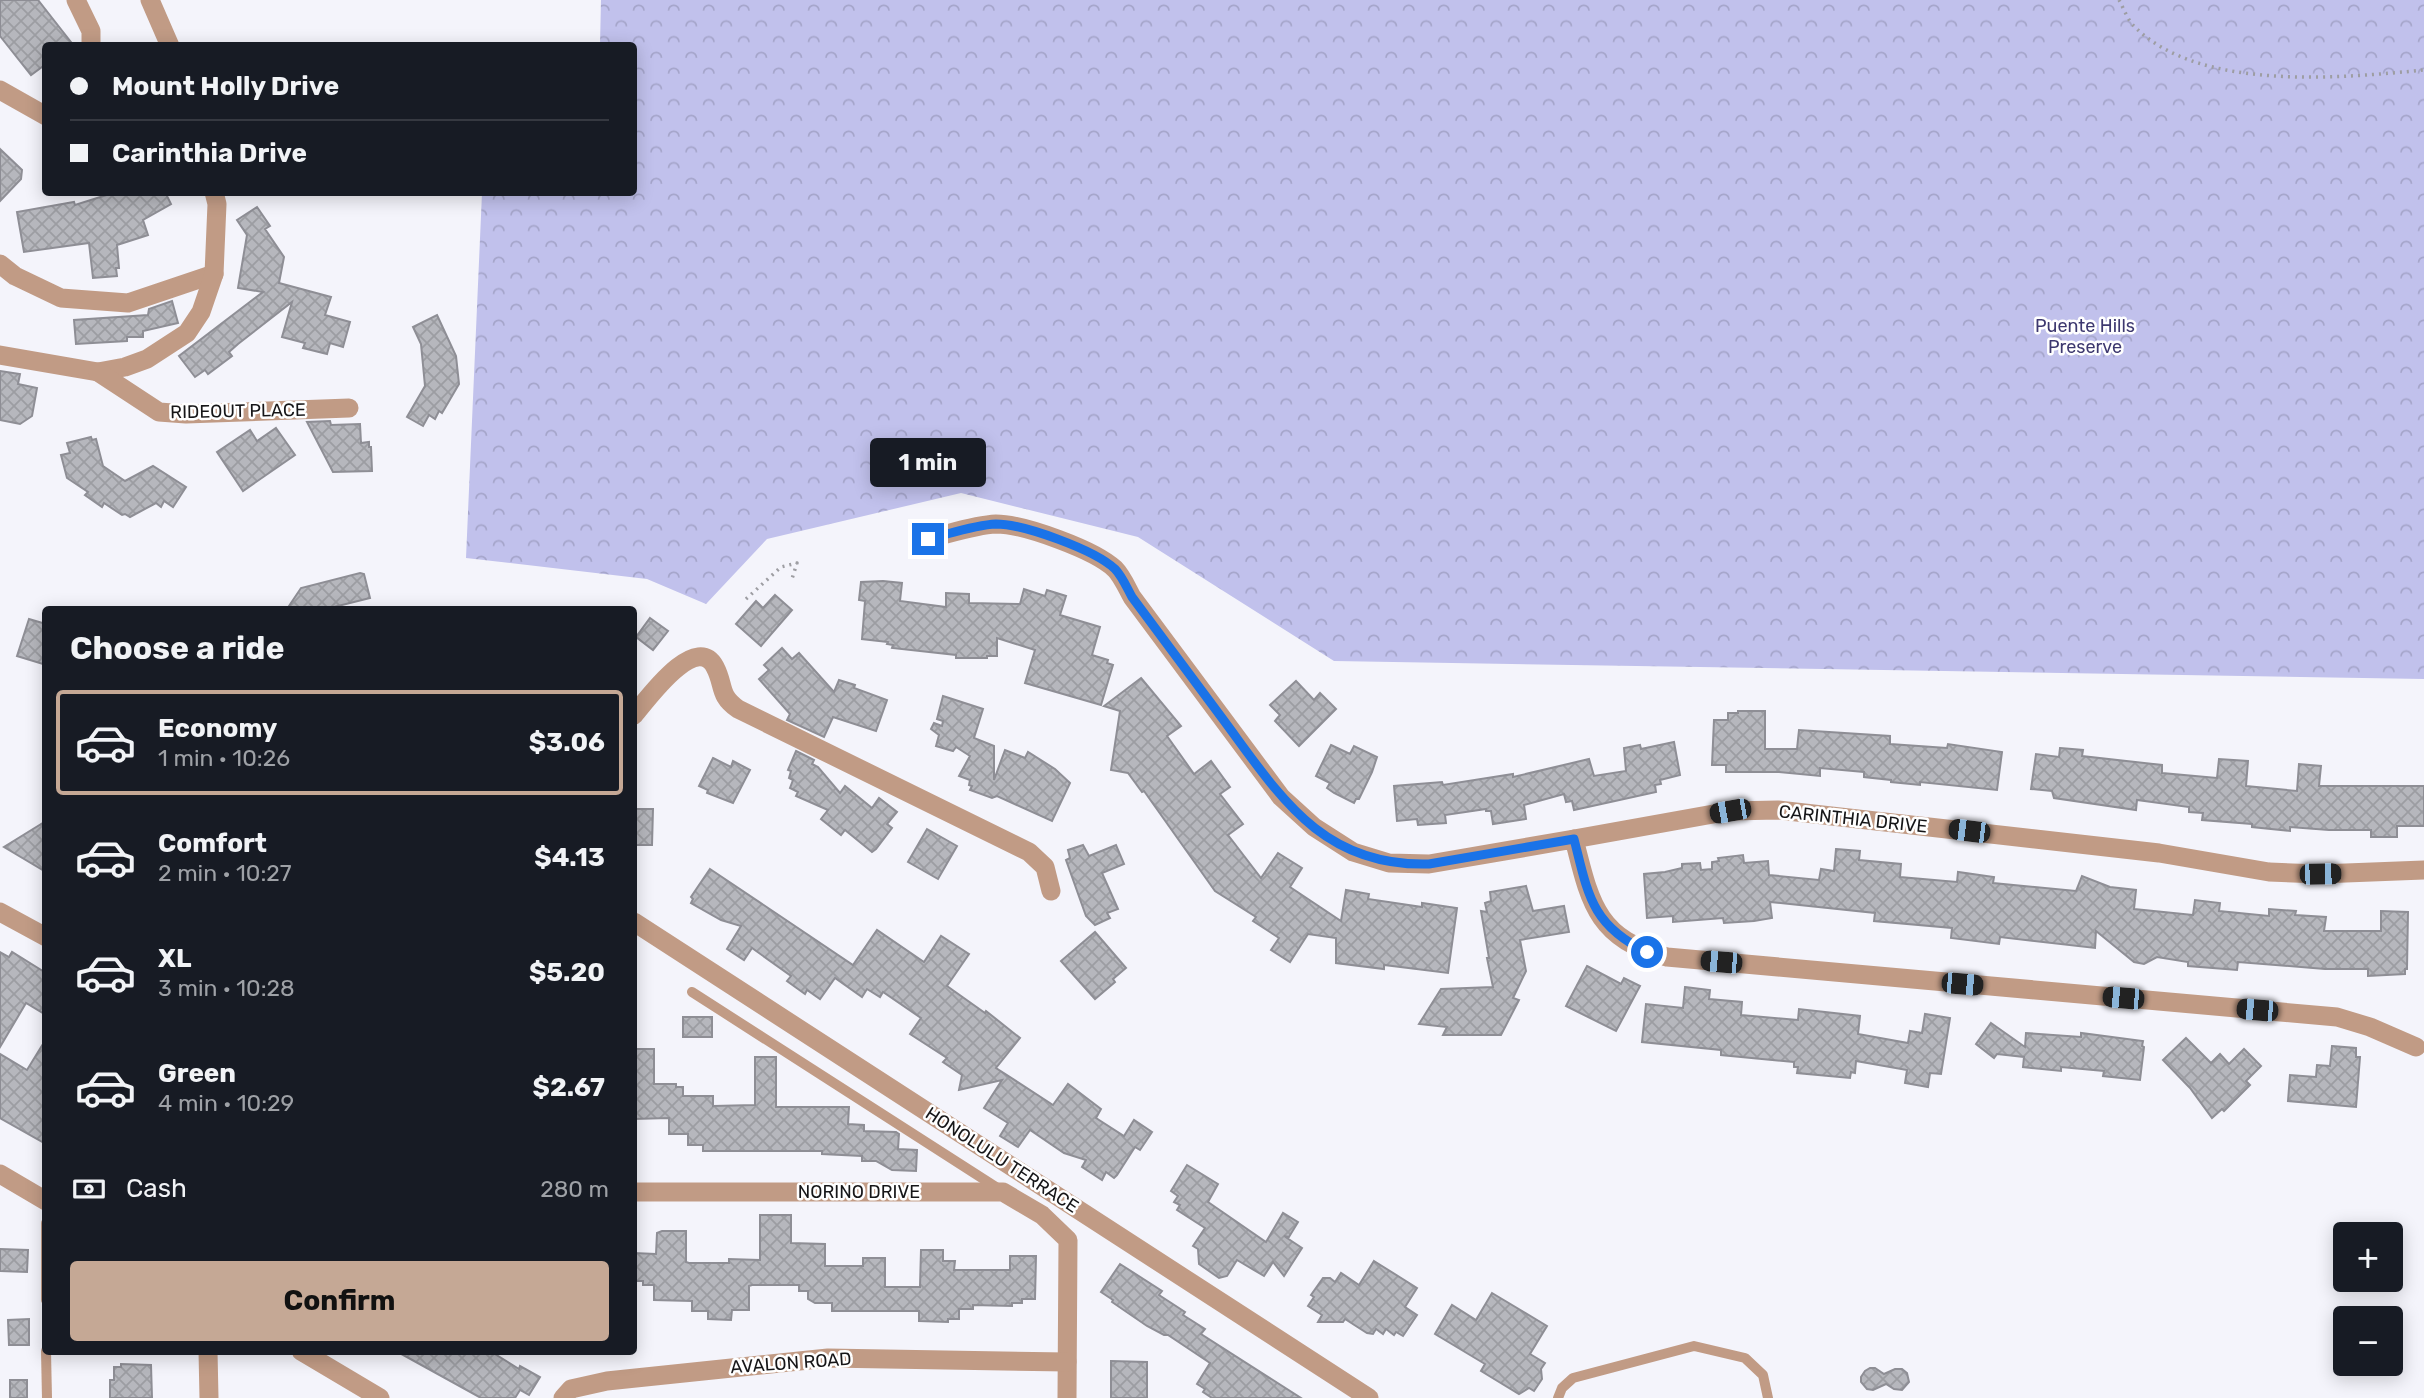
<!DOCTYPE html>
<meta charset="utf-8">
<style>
body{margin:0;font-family:Rubik,sans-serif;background:#20242c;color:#f1f3f6;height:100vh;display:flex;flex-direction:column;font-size:26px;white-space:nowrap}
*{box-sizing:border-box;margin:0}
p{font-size:23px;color:#9ea1a6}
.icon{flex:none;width:38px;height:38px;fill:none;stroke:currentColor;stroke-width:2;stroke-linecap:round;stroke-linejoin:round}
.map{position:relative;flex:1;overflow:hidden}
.panel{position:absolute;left:42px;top:606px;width:595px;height:749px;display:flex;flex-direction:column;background:#171b24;border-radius:7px;box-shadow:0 4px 18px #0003}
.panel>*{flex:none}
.guide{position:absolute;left:42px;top:42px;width:595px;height:154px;border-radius:7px;box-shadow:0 4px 18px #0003;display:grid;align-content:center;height:154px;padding:0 28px;background:#171b24}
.controls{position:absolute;left:2333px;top:1222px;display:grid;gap:14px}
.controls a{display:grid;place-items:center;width:70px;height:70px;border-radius:7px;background:#171b24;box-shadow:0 4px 18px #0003;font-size:35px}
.end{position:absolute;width:32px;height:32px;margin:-16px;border:9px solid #1a73e8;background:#fff;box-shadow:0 0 0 4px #fff}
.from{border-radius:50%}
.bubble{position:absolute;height:49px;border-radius:7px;background:#171b24;box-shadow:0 4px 18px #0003;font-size:23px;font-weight:700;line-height:49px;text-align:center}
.car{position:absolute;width:21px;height:42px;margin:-21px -10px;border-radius:9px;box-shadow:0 0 5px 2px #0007;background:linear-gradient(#222 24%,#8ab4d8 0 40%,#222 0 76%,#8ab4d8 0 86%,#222 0)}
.guide b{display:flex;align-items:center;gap:24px;height:66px;font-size:26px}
.guide b+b{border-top:2px solid #363941}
.guide i{width:18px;height:18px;background:#f1f3f6}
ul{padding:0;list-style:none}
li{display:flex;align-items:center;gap:21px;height:105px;margin:0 14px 10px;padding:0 14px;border:4px solid transparent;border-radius:7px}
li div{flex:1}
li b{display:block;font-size:26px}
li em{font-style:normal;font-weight:700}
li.selected{border-color:#c5a895}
li>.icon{width:63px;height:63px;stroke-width:1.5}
h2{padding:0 28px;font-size:32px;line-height:84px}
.pay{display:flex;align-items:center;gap:18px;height:77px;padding:0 28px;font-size:26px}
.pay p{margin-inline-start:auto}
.cta{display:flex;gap:14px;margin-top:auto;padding:14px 28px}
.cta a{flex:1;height:80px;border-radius:7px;background:#c5a895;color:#111;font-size:28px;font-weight:700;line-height:80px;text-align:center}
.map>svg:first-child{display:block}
</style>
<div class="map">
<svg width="2424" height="1398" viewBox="0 0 2424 1398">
<defs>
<pattern id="park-crowns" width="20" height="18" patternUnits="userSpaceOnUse" patternTransform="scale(1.75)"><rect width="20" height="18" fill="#c1c1ec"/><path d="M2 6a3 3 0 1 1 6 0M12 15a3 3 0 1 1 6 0" fill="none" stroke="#a5a5ca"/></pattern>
<pattern id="building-cross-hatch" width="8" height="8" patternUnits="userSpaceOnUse" patternTransform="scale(1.75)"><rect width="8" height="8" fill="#b6b7bd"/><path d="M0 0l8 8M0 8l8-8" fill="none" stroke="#9c9da2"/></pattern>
</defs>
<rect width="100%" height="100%" fill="#f4f4fb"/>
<!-- park -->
<path fill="url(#park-crowns)" d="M601,0H2424V679L1334,661L1138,537L961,493L767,539L706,604L647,579L466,558L482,193L634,192V46L600,45Z"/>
<!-- building -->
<g fill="url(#building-cross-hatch)" stroke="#8e8e95" stroke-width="2">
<path d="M0,0H38L74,46H46V64L31,75L0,36Z"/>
<path d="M0,149L22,170L21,179L0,201Z"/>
<path d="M116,192H165L171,204L143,220L148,235L117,245L119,268H116L117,276L93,278L89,243L24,252L17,212L74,202L75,205Z"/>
<path d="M257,207L270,226L265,229L284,257L279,283L331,297L325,315L350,322L343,347L330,343L327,354L303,348L305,343L282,337L292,302L238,344L229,352L232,356L208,374L205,370L195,377L179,356L263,292L238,288L247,235L237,220Z"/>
<path d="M172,301L178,323L143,331V337H127V341L76,344L74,320L148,315L149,309Z"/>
<path d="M437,315L456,356L459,384L442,413L439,411L435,419L429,415L423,426L407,417L425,386L421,344L413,327Z"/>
<path d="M0,371L20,374L18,384L37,388L32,416L20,424L0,420Z"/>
<path d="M330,421L331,425L360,424L361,443L369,442V447H371L372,471L333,472L307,422Z"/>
<path d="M276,428L295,455L243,491L217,452L250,430L257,441Z"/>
<path d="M91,437L92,440L96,439L103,466L125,481L153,466L186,487L173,507L164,501L161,507L156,503L130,517L125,514L122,515L104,503L102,507L85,495L88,492L67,478L61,455L70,453L67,443Z"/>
<path d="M360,573L364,574L370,598L326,609H287L301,588Z"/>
<path d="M883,581L902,583L900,601L946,607V593L969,594V603L1020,604L1024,589L1045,596L1047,590L1066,596L1060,615L1100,627L1092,655L1108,660L1107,663L1113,665L1101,705L1025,683L1035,650L997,638V656H987V658H956V655L892,648L893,645L887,644L888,642L862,639L865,601L859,600L861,582Z"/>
<path d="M775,595L792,610L761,646L736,624L756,601L763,608Z"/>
<path d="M650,618L668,631L653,650L636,637Z"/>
<path d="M29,619L46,624V665L17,656Z"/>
<path d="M782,648L792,659L799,653L834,692L839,680L855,685L854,688L887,700L876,731L833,717L824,737L787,720L790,714L759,679L769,670L764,665Z"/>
<path d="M1141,678L1181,726L1167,736L1194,774L1211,761L1230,787L1220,794L1243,824L1228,835L1261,878L1278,853L1302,868L1290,887L1341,921L1346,890L1369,894L1368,899L1422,907V903L1457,908L1448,973L1384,965V969L1336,963V938L1308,934L1290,962L1271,950L1279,938L1253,921L1256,917L1215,891L1144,791L1142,792L1128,773L1111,770L1120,711L1104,706Z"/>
<path d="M1296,681L1314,700L1320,693L1336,709L1299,746L1275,721L1280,715L1270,705Z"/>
<path d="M943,696L983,709L974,738L994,746V780L1005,750L1025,758L1028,752L1055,769L1070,783L1052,821L997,796L992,798L970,790L972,786L969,785L970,780L959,776L970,756L956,747L953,751L936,746L939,735L931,729L934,723L942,726L943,721L937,719Z"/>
<path d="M1738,711H1765V749H1797L1799,730L1890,736V744L1947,748L1948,744L2002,752L1997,790L1920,782V785L1891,782V780L1864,777V772L1820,768V776L1779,772H1726V765H1712L1714,720H1728V713H1738Z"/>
<path d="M1674,742L1680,775L1660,780L1661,784L1655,785L1656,792L1574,810L1572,801L1566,802L1564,794L1524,805L1526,819L1493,824L1491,811H1486V809L1445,815L1446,823L1418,825L1417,819L1397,821L1394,786L1442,782L1443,785L1513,774V777L1589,759L1594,776L1626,771L1624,748L1640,745L1641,749Z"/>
<path d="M1331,745L1350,754L1354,746L1377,757L1372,772L1359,799H1356L1354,803L1334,793L1327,788L1330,783L1316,776Z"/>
<path d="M2060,748L2083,750L2082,756L2162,765V773L2217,778L2219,759L2248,761L2246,786L2297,791L2299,764L2321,766L2319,786H2424V826H2397V837H2371V830H2329L2290,827V831L2252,827V824L2202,820L2203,813L2189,812V807L2137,800L2136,810L2054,798L2052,791L2031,789L2036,754L2059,757Z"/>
<path d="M796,751L814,760L812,764L818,767L840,793L845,786L872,808L879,798L897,812L887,824L892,828L876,849L872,852L845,830L841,835L821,819L828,810L796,796L798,792L790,788L793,780L789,778L791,771L788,770Z"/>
<path d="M713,758L731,767L733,761L750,770L733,803L707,793L708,790L699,786Z"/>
<path d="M634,809H653L652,845H634Z"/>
<path d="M46,821V872L4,847Z"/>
<path d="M927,829L957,846L938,879L908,862Z"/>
<path d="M1083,845L1089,856L1116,845L1124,864L1102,873L1118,909L1107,913L1110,918L1095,925L1086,916L1066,860L1070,858L1068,850Z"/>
<path d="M1836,849L1860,851L1859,860L1901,864L1900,877L1957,882L1958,872L1994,877L1993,883L2076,891L2082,876L2110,887L2136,890L2134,909L2193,915L2195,900L2220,903L2219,911L2269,916V909L2296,911L2295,915L2326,917L2324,931H2381V911L2408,912L2407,969H2405V974L2368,976V969H2325L2238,962L2237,970L2188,966V962L2157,957L2144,964L2134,962L2096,931L2095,948L2000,937L1999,944L1951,938L1952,928L1874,921L1875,913L1770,902L1772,918L1754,921L1724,923L1723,918L1673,922V916L1647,918L1644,874L1665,872L1682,868V864L1700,863L1701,870L1712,869V862L1719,861L1718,858L1743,855L1744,863L1768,861L1769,875L1819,880L1821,869L1834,871Z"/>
<path d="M710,869L853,965L877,930L924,962L941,936L969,954L947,986L985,1013L986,1011L1020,1038L996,1068L1053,1105L1068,1084L1101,1109L1096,1118L1124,1136L1134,1120L1152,1132L1140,1150L1135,1147L1117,1175L1114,1178L1106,1172L1102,1180L1082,1167L1086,1160L1064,1153L1030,1130L1018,1147L1000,1136L1008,1123L984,1108L1002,1080L959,1090L962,1075L943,1062L947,1058L910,1034L921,1018L883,992L880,997L867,989L862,997L835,978L820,999L807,990L805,994L787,981L791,976L752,948L744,960L727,949L741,926L721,920L691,903L693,899L691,897Z"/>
<path d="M1526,886L1533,911L1564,906L1569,932L1520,940L1526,971L1513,998L1519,1000L1501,1035H1443L1447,1027L1419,1024L1441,989L1493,987L1487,958H1489L1481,911L1487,912L1485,903L1491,901L1490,892Z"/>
<path d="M1095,932L1126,968L1113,979L1115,982L1095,999L1061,961Z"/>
<path d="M0,952L9,957L12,952L46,973V1015L26,1003L0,1047Z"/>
<path d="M1587,966L1621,984L1624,978L1640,986L1616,1031L1566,1006Z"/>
<path d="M1685,987L1710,990L1709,999L1742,1002L1741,1015L1798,1020L1799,1009L1860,1016L1858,1034L1908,1043L1910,1031L1922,1033L1925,1014L1950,1018L1941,1074L1930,1073L1928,1087L1905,1083L1907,1070L1856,1061L1855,1073L1851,1072L1850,1078L1797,1073L1798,1067H1794V1062L1721,1055V1050L1642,1042L1646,1004L1683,1008Z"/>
<rect x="683" y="1017" width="29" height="20"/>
<path d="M1991,1023L2025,1047L2026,1033L2081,1037V1033L2143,1041L2142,1046L2144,1047L2140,1080L2103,1076L2104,1071L2061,1067V1071L2023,1067L2024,1057L1997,1054L1994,1058L1976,1044Z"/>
<path d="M2186,1038L2211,1063L2220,1054L2229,1064L2244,1049L2261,1066L2246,1081L2250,1085L2224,1111L2222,1109L2212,1118L2190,1088L2163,1060Z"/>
<path d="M46,1039V1144L0,1118V1054L27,1070Z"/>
<path d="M2332,1046L2356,1048V1057H2360L2356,1107L2288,1101L2290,1075L2316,1077L2317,1065L2330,1066Z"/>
<path d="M634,1049H654V1084H676V1087H683V1096H713V1106L755,1105V1057H776V1107H849L848,1124L864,1125V1131L896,1132L899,1134L898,1149L917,1150L916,1171L892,1170L876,1161H862V1156L822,1154V1151H703V1145H688V1134H669V1118L634,1119Z"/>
<path d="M1187,1165L1218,1184L1208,1202L1266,1242L1283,1213L1298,1222L1289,1237L1284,1236L1302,1248L1284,1276L1273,1262L1264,1276L1237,1260L1227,1276L1219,1278L1199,1264L1198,1249L1193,1246L1205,1228L1177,1210L1180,1205L1174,1202L1178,1196L1171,1191Z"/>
<path d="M760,1215H791V1243L825,1244V1266H863V1258H885V1287H920L921,1250H943V1261H955L954,1270H1010V1256H1036L1035,1299H1022V1303H1012V1306L973,1305V1309H959V1319H948V1322L919,1321V1311H832V1303H815L808,1299V1291H799V1285H752L749,1286V1310H732L731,1320L708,1319V1311H692V1301L654,1300V1285H643V1281H634V1253L656,1254L657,1233L662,1231H686V1262L689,1263H729V1259L760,1260Z"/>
<path d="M0,1249L28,1250L27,1272L0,1271Z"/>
<path d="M1374,1261L1417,1288L1405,1307L1417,1315L1403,1336L1396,1332L1394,1335L1386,1329L1383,1334L1376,1329L1373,1334L1367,1333L1345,1319L1343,1322H1318L1322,1315L1308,1306L1314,1297L1311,1295L1323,1278H1330L1335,1282L1341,1273L1359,1285Z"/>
<path d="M1120,1264L1162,1291L1159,1295L1185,1312L1183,1315L1205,1329L1201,1334L1301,1398H1212L1203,1392L1205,1389L1197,1384L1210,1363L1168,1335H1164L1147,1326L1112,1302L1113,1300L1101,1292Z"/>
<path d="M1492,1293L1547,1326L1530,1354L1545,1363L1541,1369L1542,1379L1534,1391L1529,1388L1519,1394L1481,1371L1485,1364L1435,1334L1452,1305L1476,1320Z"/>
<path d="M29,1319V1345H9L8,1320Z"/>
<path d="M396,1351H490L519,1369L520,1366L540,1377L529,1395L520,1390L515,1398H481Z"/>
<path d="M1111,1361L1147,1362V1398H1111Z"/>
<path d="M121,1364L151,1365L152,1398H110V1380H114V1367H121Z"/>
<path d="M1870,1368H1875L1884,1374L1895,1369H1902L1907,1373L1909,1382L1902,1390L1894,1389L1886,1384L1873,1390L1867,1389L1861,1382V1377L1865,1371Z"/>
<rect x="10" y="1380" width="17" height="18"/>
</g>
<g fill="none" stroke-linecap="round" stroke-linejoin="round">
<!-- path -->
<g stroke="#9d9da2" stroke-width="3.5" stroke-dasharray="2 5" stroke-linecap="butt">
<path d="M2119,0C2124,9 2128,21 2135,27C2200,92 2341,78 2424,70"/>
<path d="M746,599L781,567L797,563L791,582"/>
</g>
<!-- service -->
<g stroke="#c19b85" stroke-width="10">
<path d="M692,992L999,1189"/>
<path d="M46,1223V1300"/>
<path d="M46,1351L47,1398"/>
<path d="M1558,1398L1562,1388L1573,1378L1694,1346L1745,1358L1763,1375L1768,1398"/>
</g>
<!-- minor -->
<g stroke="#c19b85" stroke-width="19">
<path d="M76,0L91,31V46"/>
<path d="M150,0L170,46"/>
<path d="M0,90L46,116"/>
<path d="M0,264L15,276L61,298L128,303L214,274"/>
<path d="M0,355L98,372L125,367L147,359L187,333L201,312L214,274L217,204L214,192"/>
<path d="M98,372L159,412L186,414L349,408"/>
<path d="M927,539C949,534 974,525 996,524C1024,524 1095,550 1115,569C1122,576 1127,588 1132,597L1281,797L1314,827L1353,852L1389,863L1429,864L1574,839C1590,902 1596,939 1667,957L2337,1017L2370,1027L2416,1047"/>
<path d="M634,715C646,701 696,631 715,667C725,686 718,695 738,709L1029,852L1045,867L1051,891"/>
<path d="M0,912L46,937"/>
<path d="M634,922L1369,1398"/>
<path d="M634,1192H1003L1042,1215L1068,1240L1067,1398"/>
<path d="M208,1351L209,1398"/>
<path d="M563,1398L571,1389L607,1381L828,1358L1067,1362"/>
</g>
<!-- tertiary -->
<g stroke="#c19b85" stroke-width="19">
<path d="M1574,839L1730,811L1778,810L2159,853L2269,872L2320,874L2424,870"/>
<path d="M0,1174L46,1201"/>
<path d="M301,1351L380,1398"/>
</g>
</g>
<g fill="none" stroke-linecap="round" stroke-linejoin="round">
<!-- route -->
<path stroke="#1a73e8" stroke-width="9" d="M928,539C949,534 974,525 996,524C1024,524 1095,550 1115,569C1122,576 1127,588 1132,597C1163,639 1194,680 1225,722C1281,798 1323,867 1429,864L1574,839C1588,894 1591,925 1647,952"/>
</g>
<g text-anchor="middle" stroke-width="5" stroke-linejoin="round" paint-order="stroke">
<!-- park labels -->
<g font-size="18" fill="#3d386f" stroke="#fff">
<text x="2085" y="332">Puente Hills<tspan x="2085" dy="21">Preserve</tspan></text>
</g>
<!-- street labels -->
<g font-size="18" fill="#161618" stroke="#fff">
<text transform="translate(238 411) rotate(-1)" y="6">RIDEOUT PLACE</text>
<text transform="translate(1853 819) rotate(6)" y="6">CARINTHIA DRIVE</text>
<text transform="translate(1002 1160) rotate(33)" y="6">HONOLULU TERRACE</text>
<text x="859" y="1198">NORINO DRIVE</text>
<text transform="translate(791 1363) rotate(-4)" y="6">AVALON ROAD</text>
</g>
</g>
</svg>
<div class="controls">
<a>+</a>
<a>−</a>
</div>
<i class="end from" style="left:1647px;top:952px"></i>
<i class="end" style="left:928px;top:539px"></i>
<div class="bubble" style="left:870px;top:438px;width:116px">1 min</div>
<i class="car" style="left:1730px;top:811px;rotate:260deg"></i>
<i class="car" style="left:1969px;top:831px;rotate:277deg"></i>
<i class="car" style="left:2320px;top:874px;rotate:89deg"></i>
<i class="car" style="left:1721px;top:962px;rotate:275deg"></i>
<i class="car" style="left:1962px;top:984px;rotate:95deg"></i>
<i class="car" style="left:2123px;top:998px;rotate:275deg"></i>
<i class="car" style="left:2257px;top:1010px;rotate:275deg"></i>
<div class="guide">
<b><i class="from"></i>Mount Holly Drive</b>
<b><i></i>Carinthia Drive</b>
</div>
<section class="panel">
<h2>Choose a ride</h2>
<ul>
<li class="selected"><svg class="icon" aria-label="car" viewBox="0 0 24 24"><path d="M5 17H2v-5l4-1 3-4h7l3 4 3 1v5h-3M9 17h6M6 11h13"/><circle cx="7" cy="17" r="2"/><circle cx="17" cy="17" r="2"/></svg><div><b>Economy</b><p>1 min · 10:26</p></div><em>$3.06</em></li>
<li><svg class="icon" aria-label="car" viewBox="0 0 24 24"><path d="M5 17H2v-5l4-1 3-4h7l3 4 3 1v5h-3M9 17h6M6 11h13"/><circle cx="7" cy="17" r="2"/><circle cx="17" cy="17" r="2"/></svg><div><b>Comfort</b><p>2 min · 10:27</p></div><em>$4.13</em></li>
<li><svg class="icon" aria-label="car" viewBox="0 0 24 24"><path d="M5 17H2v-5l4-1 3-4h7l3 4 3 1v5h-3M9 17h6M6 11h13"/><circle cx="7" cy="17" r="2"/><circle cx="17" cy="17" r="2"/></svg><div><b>XL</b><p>3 min · 10:28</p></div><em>$5.20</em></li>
<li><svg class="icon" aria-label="car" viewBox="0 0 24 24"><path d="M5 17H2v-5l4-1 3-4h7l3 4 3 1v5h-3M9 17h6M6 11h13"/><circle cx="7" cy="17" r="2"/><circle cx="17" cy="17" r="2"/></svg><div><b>Green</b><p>4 min · 10:29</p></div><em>$2.67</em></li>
</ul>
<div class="pay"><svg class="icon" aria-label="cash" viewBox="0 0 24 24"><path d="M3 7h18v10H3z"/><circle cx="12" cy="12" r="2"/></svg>Cash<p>280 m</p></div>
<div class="cta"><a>Confirm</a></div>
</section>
</div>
